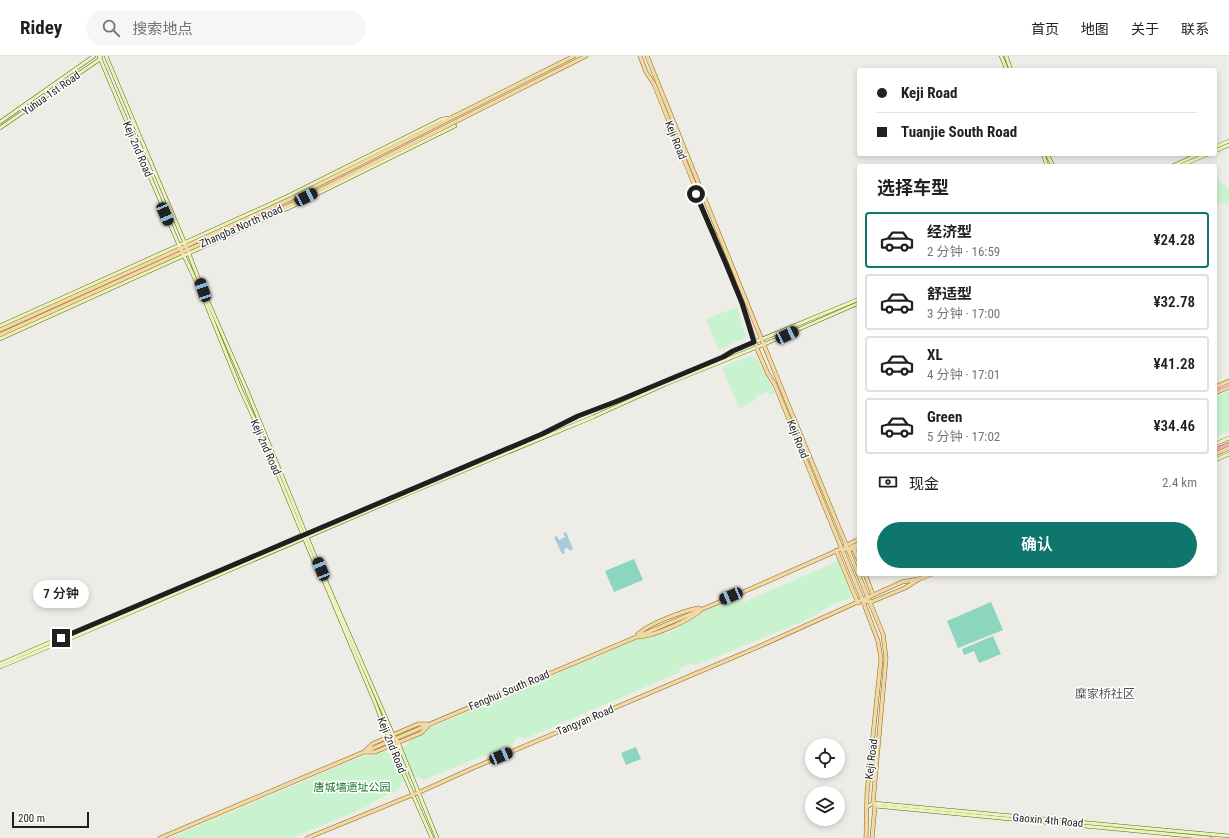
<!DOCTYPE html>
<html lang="zh">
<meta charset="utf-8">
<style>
body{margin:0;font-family:"Roboto Condensed","Noto Sans SC",sans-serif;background:#f6f6f6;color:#202124;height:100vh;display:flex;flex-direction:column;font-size:15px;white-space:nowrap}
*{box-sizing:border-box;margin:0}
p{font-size:13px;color:#757577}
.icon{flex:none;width:22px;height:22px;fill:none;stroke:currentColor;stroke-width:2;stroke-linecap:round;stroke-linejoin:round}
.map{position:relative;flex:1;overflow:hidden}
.panel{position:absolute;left:857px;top:108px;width:360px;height:412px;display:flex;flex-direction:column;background:#fff;border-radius:4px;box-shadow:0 2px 6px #0003}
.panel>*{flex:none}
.hud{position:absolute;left:857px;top:12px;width:360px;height:88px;border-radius:4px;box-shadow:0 2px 6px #0003;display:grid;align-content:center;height:88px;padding:0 20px;background:#fff}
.tools{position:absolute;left:805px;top:682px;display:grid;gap:8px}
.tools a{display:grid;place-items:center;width:40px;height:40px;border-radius:50%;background:#fff;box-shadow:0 2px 6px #0003;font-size:20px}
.scale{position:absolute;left:12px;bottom:10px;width:77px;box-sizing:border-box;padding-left:4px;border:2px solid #1f1f1f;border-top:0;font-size:11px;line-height:14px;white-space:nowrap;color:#1f1f1f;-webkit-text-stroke:3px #fff;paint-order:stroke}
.end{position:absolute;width:18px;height:18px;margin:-9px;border:5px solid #1f1f1f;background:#fff;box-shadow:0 0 0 2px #fff}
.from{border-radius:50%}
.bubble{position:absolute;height:28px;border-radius:14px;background:#fff;box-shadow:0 2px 6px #0003;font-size:13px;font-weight:600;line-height:28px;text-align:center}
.car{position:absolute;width:12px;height:24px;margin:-12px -6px;border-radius:5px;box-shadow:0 0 3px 1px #0007;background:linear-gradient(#222 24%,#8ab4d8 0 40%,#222 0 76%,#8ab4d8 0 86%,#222 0)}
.hud b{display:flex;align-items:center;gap:14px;height:38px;font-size:15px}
.hud b+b{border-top:1px solid #e0e0e0}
.hud i{width:10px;height:10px;background:#202124}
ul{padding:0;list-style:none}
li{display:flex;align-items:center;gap:12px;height:56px;margin:0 8px 6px;padding:0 12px;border:2px solid #e0e0e0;border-radius:4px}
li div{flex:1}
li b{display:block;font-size:15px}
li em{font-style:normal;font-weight:600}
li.active{border-color:#0f766e}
li>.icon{width:36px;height:36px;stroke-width:1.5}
h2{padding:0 20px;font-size:18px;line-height:48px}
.pay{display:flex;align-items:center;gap:10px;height:44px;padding:0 20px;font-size:15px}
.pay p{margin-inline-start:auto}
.cta{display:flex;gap:8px;margin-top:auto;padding:8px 20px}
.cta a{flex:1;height:46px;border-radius:24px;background:#0f766e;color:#fff;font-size:16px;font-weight:600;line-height:46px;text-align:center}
header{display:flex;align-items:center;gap:24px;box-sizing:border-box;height:56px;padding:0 20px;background:#fff;border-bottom:1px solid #e0e0e0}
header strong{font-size:19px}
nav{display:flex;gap:22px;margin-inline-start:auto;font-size:14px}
.search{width:280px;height:36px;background:#f6f6f6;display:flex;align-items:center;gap:10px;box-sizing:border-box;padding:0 14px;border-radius:22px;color:#757577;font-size:15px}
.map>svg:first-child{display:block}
</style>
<header>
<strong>Ridey</strong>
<div class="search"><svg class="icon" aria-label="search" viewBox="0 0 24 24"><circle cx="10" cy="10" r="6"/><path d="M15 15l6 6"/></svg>搜索地点</div>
<nav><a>首页</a><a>地图</a><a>关于</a><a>联系</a></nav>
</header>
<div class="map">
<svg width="1229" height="782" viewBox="0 0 1229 782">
<rect width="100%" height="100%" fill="#eeece6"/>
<!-- park -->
<g fill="#c8f3ce">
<path d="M1215,122L1229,133V148L1215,147Z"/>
<path d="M737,251L741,267L746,281L719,294L706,263Z"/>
<path d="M750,300L756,301L775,337L770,339L768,335L757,340L754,345L739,352L722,311Z"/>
<path d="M1229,335V375L1215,381V341Z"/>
<path d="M838,505L852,539L850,542L834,548L802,566L696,609L691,607L680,612L678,617L524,683L520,681L515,683L513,688L423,724L417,720L401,727L399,734L378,743L368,750L292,782H170L363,700L375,699L383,695L389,698L406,690L410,684L420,679L431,671L493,645C499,646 503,645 507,640L637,583L650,582L662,577L666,578L678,573L680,569L692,564L706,554L729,544L744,546Z"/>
</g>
<!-- pitch -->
<g fill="#8cd5be">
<path d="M634,503L643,524L614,536L605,515Z"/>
<path d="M991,546L1003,574L958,592L947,565Z"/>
<path d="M993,580L1001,598L979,607L974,595L964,599L962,593Z"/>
<path d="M636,691L641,703L626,709L621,697Z"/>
</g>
<!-- water -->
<path fill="#abcad7" d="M566,476L573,493L570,495L568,492L564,493L565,497L562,498L554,481L557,480L559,484L565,481L563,477Z"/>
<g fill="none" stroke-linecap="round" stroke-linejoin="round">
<defs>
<g id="secondary">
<path d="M99,0L178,187L202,238L240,332L261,378L315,508L324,525L376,649L391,689L432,782"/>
<path d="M106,0L184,185L203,234L246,332L312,493L395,683L398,686L437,782"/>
<path d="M1001,0L1007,14"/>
<path d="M1006,0L1011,14"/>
<path d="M0,66L94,0"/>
<path d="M0,72L100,3L101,0"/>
<path d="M1215,91L1229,85"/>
<path d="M1215,95L1229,89"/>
<path d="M1043,98L1047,110"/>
<path d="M1047,98L1053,110"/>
<path d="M1172,110L1199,98"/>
<path d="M1180,110L1208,98"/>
<path d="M0,270L288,140L442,63L450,62"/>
<path d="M0,283L291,151L455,70"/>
<path d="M1215,388L1229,382"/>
<path d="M1215,404L1229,398"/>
<path d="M0,608L88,570L220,515L299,480L306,478L542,378L578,360L665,326L723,301L733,295L859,243"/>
<path d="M0,611L53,589L69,583L412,436L593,361L666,328L765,288L859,247"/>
<path d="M875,750L1210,782"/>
<path d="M867,751L873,747L1229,780"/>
</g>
<g id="primary">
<path d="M640,0L646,16L654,28L694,128L696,138L710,171L716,181L742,247L758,295L768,318L775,329L861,540L878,585L881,603L867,737L866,782"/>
<path d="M647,0L785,341L883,578L886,602L873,747L875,750L872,782"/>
<path d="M0,274L288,144L574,0"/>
<path d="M0,279L187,194L290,149L586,0"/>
<path d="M1215,331L1229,325"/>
<path d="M1215,337L1229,331"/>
<path d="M1215,398L1229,392"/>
<path d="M845,490L859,483"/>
<path d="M851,491L859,488"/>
<path d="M853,491L859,505"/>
<path d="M836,494L858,547"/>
<path d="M865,518L873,539"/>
<path d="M863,545L871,546L905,532L919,523L932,518"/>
<path d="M638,578C650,567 683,555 699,552"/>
<path d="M639,581C656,579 686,566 700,555"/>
<path d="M366,694L372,688L418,668H427"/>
<path d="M365,696H375L421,677L428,670"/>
<path d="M160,782L750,533L841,493H854L859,491"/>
<path d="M307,782L422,735L473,712L758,591L902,526L919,523"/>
</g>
<g id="trunk">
<path d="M1215,334L1229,329"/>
<path d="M1215,394L1229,388"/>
</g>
</defs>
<!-- secondary casing -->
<use href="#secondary" stroke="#5a6a11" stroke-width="4"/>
<!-- primary casing -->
<use href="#primary" stroke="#896a10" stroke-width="4.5"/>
<!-- trunk casing -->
<use href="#trunk" stroke="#c7385e" stroke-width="4.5"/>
<!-- secondary -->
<use href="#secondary" stroke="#ecf3bf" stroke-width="3"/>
<!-- primary -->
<use href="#primary" stroke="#f2d7a7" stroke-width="3.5"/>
<!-- trunk -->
<use href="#trunk" stroke="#e8b6a2" stroke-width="3.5"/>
</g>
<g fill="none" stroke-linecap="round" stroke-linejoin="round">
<!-- route -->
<path stroke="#1f1f1f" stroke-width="5" d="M61,582L542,378L578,360L615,346L723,301L733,295L754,286L742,247L726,208L696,138"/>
</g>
<g text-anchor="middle" stroke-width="3" stroke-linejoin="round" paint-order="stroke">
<!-- street labels -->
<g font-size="11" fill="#1f1f1f" stroke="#fff">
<text transform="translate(51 37) rotate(-35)" y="4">Yuhua 1st Road</text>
<text transform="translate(676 84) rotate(68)" y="4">Keji Road</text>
<text transform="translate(138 93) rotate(67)" y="4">Keji 2nd Road</text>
<text transform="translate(241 170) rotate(-24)" y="4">Zhangba North Road</text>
<text transform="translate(798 383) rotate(68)" y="4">Keji Road</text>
<text transform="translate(266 391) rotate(66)" y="4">Keji 2nd Road</text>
<text transform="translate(509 634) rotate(-23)" y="4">Fenghui South Road</text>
<text transform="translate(585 664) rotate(-23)" y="4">Tangyan Road</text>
<text transform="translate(392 689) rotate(68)" y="4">Keji 2nd Road</text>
<text transform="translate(871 703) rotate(-83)" y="4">Keji Road</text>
<text transform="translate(1048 764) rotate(5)" y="4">Gaoxin 4th Road</text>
</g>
<!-- park labels -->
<g font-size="11" fill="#187126" stroke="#fff">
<text x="352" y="735">唐城墙遗址公园</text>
</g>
<!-- neighbourhood labels -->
<g font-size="12" fill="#525252" stroke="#fff">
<text x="1105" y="642">糜家桥社区</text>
</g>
</g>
</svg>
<div class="tools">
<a><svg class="icon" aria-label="locate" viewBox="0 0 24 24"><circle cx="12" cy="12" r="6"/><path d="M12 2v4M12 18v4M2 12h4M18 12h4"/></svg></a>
<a><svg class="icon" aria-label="layers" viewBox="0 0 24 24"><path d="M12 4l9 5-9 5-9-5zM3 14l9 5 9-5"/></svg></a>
</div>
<div class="scale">200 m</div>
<i class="end from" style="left:696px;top:138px"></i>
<i class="end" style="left:61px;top:582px"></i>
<div class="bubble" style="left:33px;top:524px;width:56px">7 分钟</div>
<i class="car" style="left:306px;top:141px;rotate:63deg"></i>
<i class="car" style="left:165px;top:158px;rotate:157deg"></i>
<i class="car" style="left:203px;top:234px;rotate:341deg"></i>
<i class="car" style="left:787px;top:279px;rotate:65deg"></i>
<i class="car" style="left:321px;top:513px;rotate:338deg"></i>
<i class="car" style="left:731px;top:540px;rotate:247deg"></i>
<i class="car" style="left:501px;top:700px;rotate:67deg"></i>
<div class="hud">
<b><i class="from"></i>Keji Road</b>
<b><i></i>Tuanjie South Road</b>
</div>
<section class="panel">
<h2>选择车型</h2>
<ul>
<li class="active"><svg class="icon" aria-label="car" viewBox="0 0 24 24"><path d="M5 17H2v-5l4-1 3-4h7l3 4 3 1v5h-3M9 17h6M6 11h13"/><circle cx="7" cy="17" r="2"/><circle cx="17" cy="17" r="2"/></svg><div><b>经济型</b><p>2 分钟 · 16:59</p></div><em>¥24.28</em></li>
<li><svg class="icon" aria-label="car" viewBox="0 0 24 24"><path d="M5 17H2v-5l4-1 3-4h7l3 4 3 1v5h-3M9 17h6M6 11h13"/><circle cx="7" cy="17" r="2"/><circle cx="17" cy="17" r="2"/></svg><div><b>舒适型</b><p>3 分钟 · 17:00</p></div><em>¥32.78</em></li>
<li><svg class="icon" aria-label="car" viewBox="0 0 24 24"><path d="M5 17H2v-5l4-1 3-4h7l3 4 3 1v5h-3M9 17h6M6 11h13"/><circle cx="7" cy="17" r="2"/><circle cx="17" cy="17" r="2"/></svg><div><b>XL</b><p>4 分钟 · 17:01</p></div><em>¥41.28</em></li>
<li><svg class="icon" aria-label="car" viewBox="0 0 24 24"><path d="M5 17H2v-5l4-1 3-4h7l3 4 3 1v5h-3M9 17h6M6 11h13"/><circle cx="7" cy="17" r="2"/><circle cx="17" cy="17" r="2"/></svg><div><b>Green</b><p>5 分钟 · 17:02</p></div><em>¥34.46</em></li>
</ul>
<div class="pay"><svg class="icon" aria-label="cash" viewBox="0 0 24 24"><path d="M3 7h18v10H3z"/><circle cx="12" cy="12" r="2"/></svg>现金<p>2.4 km</p></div>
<div class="cta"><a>确认</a></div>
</section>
</div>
